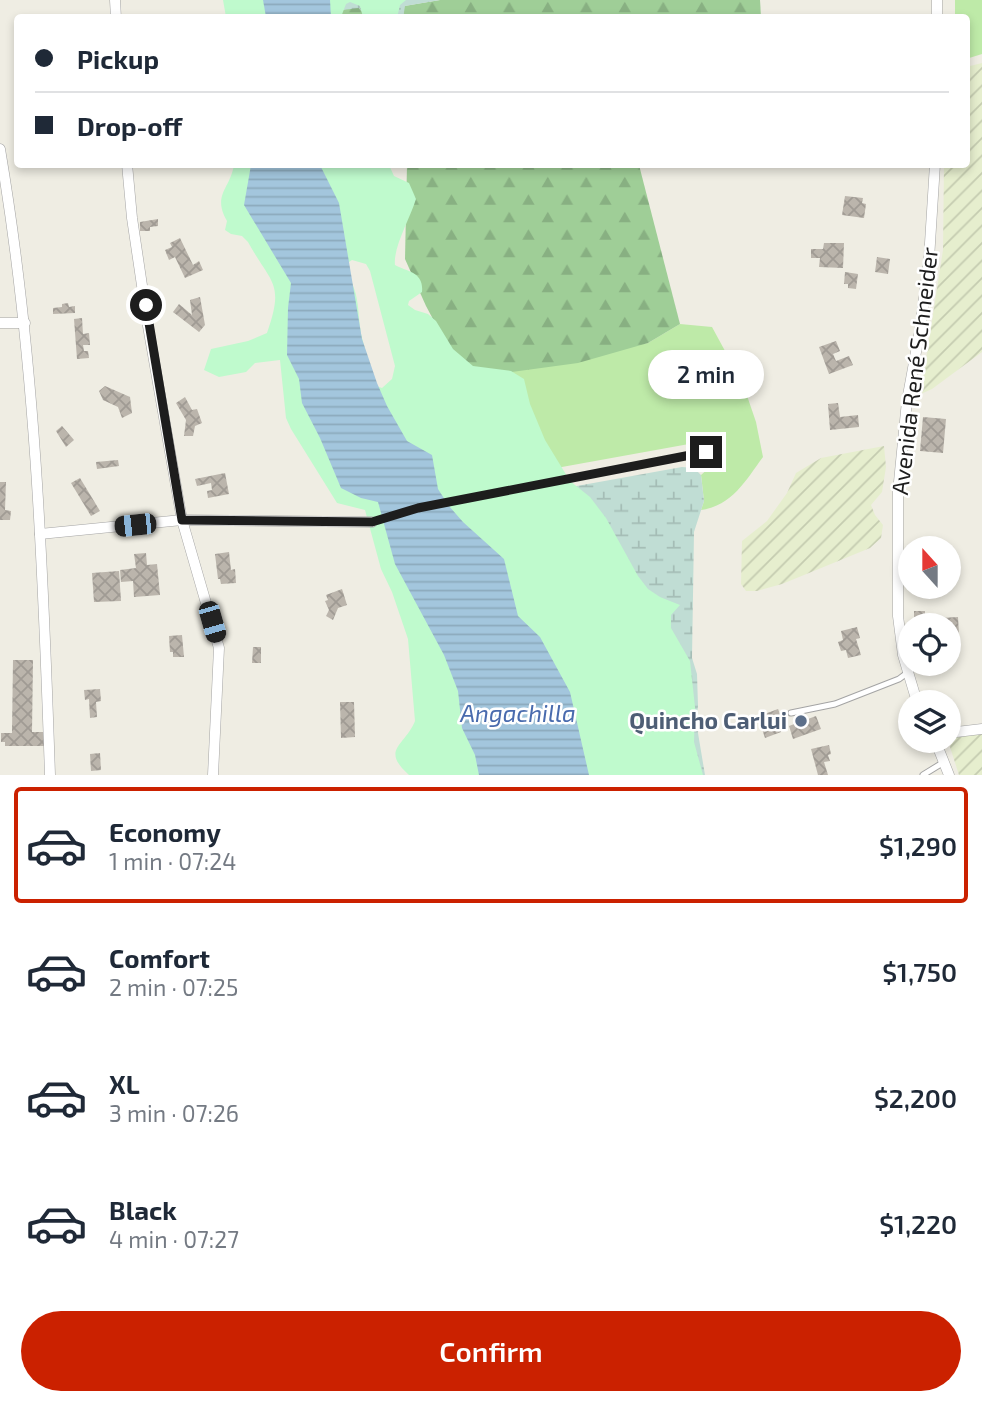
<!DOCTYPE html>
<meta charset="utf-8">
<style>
body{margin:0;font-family:"Exo 2",sans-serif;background:#f2f2f3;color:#1f2937;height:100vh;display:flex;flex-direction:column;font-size:26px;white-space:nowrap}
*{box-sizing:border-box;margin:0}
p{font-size:23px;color:#747a83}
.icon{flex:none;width:38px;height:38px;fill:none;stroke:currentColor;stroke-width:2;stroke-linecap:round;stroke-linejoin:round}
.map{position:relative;height:775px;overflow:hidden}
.side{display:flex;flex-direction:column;background:#fff;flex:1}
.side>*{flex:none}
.top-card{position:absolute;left:14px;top:14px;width:956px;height:154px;border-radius:7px;box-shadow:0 4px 10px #0003;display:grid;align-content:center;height:154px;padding:0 21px;background:#fff}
.needle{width:46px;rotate:339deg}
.tools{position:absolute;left:898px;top:536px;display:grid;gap:14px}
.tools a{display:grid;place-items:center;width:63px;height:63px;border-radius:50%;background:#fff;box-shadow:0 4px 10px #0003;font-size:35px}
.end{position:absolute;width:32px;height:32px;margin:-16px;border:9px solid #1d1d1d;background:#fff;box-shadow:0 0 0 4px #fff}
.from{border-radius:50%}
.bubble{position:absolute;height:49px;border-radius:24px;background:#fff;box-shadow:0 4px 10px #0003;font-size:23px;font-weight:600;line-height:49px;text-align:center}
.car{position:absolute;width:21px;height:42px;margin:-21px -10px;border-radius:9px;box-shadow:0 0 5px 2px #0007;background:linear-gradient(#222 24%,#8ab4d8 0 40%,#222 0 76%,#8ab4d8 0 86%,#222 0)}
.top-card b{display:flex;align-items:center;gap:24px;height:66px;font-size:26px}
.top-card b+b{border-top:2px solid #e0e1e3}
.top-card i{width:18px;height:18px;background:#1f2937}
ul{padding:12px 0 0;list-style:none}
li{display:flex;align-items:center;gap:21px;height:116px;margin:0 14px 10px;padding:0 7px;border:4px solid transparent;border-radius:7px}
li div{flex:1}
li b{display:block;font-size:26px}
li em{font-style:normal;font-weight:600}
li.on{border-color:#cb2100}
li>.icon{width:63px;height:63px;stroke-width:1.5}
.cta{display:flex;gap:14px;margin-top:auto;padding:14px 21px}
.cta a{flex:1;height:80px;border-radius:42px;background:#cb2100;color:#fff;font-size:28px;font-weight:600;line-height:80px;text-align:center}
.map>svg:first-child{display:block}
</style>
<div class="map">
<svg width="982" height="775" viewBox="0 0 982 775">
<defs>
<pattern id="farmland-furrows" width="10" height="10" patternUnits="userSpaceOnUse" patternTransform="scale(1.75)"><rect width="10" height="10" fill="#e6eece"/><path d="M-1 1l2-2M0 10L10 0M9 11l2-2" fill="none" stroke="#c5ccb0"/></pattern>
<pattern id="forest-firs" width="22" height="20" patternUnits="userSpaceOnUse" patternTransform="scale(1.75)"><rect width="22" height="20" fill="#9fce97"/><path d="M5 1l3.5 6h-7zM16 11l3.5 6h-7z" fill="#88b082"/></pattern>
<pattern id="wetland-marsh" width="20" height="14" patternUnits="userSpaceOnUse" patternTransform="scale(1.75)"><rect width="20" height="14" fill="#c0ddd4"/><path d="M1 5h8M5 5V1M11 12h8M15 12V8" fill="none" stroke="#a5bdb6"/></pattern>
<pattern id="water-rules" width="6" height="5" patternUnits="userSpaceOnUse" patternTransform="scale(1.75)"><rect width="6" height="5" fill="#a3c6dd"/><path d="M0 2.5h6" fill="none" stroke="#8caabd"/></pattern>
<pattern id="building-cross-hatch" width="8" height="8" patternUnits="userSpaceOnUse" patternTransform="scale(1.75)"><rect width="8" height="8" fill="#bbb5ac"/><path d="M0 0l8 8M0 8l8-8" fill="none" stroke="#a09b94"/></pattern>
</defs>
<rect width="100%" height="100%" fill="#efede3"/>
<!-- farmland -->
<g fill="url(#farmland-furrows)">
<path d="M982,63V352L932,389L923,393L921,392L943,250L944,165L966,164V67Z"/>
<path d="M884,446L886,467L882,492L871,505L875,515L883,525L881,538L870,548L782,584L757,591H746L741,584L742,541L767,521L787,493L796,473L821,458Z"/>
<path d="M967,732H982V775H959L950,747L953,738Z"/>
</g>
<!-- grass -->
<g fill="#beeaa8">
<path d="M955,0H982V54L966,59V18L955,17Z"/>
<path d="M680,324L712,327L743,384L756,422L763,457C746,480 732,506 701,510L704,501L701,475L718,460L716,443L700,442L463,485L398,385L648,343Z"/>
</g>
<!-- forest -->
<g fill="url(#forest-firs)">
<path d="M440,0H760L761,17L403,18L404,6Z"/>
<path d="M350,8H359L364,13L363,17L339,18L342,10Z"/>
<path d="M407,165H639L680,324L648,343L578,363L475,377L449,349L426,306L405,259Z"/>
</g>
<!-- wetland -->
<g fill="url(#wetland-marsh)">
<path d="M307,0H440L405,6L403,18L363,17V13L359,8L342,10Z"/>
<path d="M682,467L694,468L701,475L704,501L694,532L692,658L697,674L698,706L696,721L705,775H581L538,493Z"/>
</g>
<!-- park -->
<g fill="#bffacd" fill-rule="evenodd">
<path d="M223,0H406L400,5L397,18L363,17L360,6L350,2L346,4L341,17H226Z"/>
<path d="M234,165H389L394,176L409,183L416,199C410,219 393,247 395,265C408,272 424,272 422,292L409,301L408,305L415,310L428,314L436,321L453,349L473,366L511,371L524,379L530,404L545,440L570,481L590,497L606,518L638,576L648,589L660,597L680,605L671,615V628L690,661L695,707L694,742L703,775H409C380,749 405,746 415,721L408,639L392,592L381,569L365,510L337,503L291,429L286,418L280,360L255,363L246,372L219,377L204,370L211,349L248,341L267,333C285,282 271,284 248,242L242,236L231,234L225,230L227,221C212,195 230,189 234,165ZM352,260L366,264L370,271L395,366L392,379L382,388L376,386C372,370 366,354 362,338C357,316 361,294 347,275L349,262Z"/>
</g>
<!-- water -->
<g fill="url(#water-rules)">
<path d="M263,0H330L331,17H266Z"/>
<path d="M251,165H320L339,203L362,339L377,383L387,406L407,441L432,455L438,489L449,506L463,522L504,559L518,616L540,637L570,692L589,775H479L475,755L462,728L458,691L444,655L395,564L378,502L361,498L341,488L320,438L302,403L299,379L287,355L288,308L291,283L244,205Z"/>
</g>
<!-- building -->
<g fill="url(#building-cross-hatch)">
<path d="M845,196L863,198L862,203L866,204L864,218L842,215Z"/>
<path d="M158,219V226L150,227V231H140V222Z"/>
<path d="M180,238L193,265L199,261L203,270L185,278L175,257L169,260L165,250L172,247L170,243Z"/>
<path d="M824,243H844L843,268L819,267L820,258H811V249H823Z"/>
<path d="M877,257L890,259L888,274L875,272Z"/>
<path d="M845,272L858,274L856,289L848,288V284H844Z"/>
<path d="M200,297L205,325L199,332L173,312L179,304L192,315L190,300Z"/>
<path d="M68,303L69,307L75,306V313L53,314V308L62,307V304Z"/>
<path d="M82,318L83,334L89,333L90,345H83L84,351H88L89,358L77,359L74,319Z"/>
<path d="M836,341L840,351L833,354L836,361L849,356L853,365L829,374L819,347Z"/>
<path d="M105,386L130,397L132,413L122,418L118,407L103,400L99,391Z"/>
<path d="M185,397L192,410L197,409L202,423L195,426L193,436H184L186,420L176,403Z"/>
<path d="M838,403L840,417L858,415L859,427L830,430L828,404Z"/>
<path d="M923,417L946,419L943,453L920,451Z"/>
<path d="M62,426L74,440L66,447L56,431Z"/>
<path d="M118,460L119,466L97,469L96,462Z"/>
<path d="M225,473L229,494L208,498L207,491L212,490L211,483L197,486L195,479Z"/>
<path d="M80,478L100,511L91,516L71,483Z"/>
<path d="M0,482H6L5,510L11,511L10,520H0Z"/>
<path d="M229,552L231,570L235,569L236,583L221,584L220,579H218L215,554Z"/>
<path d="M146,553L147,565L157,564L160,595L134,597L133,581L121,582L120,570L136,568L134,554Z"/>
<path d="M119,571L121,601L94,602L92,573Z"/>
<path d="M342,589L347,605L338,608L333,620L326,616L329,610L325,601L328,600L326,595Z"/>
<rect x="914" y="611" width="11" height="6"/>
<path d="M958,617L959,634L948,635V625H922V619Z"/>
<path d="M857,627L860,638L856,639L861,655L848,658L846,650L841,651L838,642L843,640L841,631Z"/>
<path d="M182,635L184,657H173V652H170L169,636Z"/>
<path d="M253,647H261V663H252Z"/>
<path d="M13,660H33L32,732H45V746H5V742H1V733H12Z"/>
<path d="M100,689L101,701L96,702L97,717L90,718L89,699L85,700L84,690Z"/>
<path d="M340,702H354L355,737L341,738Z"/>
<path d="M778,709L782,719L777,721L781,732L765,738L762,729L767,728L762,715Z"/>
<path d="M816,716L821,729L793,739L789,726Z"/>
<path d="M829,745L831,754L828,755L830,761L824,762L828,775H818L811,749Z"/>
<path d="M100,753L101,770L91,771L90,754Z"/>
</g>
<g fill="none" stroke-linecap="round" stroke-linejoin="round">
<defs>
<g id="lane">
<path d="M372,522L418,508L706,452"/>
<path d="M791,713L835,704L899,679L907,673"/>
<path d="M923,775L944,762"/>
</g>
<g id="street">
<path d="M115,0L116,18"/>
<path d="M937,18V0"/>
<path d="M0,149C35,355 43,566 50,775"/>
<path d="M127,164L132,218L148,326L182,520L219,648L213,775"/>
<path d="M0,323H25"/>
<path d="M40,534L182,520L372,522"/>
<path d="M917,702L903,655L898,616V492L907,401L920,330L929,259L935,164"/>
<path d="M948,733L982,729"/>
<path d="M935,740L949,775"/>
</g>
</defs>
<!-- lane casing -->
<use href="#lane" stroke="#a4a4a4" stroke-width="7"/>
<!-- street casing -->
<use href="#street" stroke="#a4a4a4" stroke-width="11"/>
<!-- lane -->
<use href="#lane" stroke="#fff" stroke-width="5"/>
<!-- street -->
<use href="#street" stroke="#fff" stroke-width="10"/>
</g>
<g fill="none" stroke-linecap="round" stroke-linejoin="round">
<!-- route -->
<path stroke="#1d1d1d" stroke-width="9" d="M146,305L182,520L372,522L418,508L706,452"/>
</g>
<!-- markers -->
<circle fill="#5c6f8a" stroke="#fff" stroke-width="2.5" cx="801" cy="721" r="7"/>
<g text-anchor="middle" stroke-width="5" stroke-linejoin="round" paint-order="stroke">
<!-- street labels -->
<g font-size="23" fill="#1d1d1d" stroke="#fff">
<text transform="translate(915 371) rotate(-83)" y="8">Avenida René Schneider</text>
</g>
<!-- service labels -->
<g font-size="23" font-weight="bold" fill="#4e5e75" stroke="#fff" text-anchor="end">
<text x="787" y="729">Quincho Carlui</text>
</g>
<!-- water labels -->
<g font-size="24" font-style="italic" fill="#496bae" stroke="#fff">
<text x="518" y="722">Angachilla</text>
</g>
</g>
</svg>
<div class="tools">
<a><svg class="needle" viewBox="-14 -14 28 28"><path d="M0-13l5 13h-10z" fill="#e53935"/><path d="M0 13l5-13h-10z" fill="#747a83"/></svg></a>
<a><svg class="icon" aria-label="locate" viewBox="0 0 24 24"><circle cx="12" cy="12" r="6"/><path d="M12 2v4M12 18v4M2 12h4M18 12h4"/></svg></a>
<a><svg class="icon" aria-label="layers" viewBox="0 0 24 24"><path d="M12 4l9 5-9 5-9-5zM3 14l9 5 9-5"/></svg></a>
</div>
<i class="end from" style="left:146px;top:305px"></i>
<i class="end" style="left:706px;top:452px"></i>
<div class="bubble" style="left:648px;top:350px;width:116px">2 min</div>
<i class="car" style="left:135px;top:525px;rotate:264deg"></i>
<i class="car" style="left:212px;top:622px;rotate:164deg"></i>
<div class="top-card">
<b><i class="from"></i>Pickup</b>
<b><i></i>Drop-off</b>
</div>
</div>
<section class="side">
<ul>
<li class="on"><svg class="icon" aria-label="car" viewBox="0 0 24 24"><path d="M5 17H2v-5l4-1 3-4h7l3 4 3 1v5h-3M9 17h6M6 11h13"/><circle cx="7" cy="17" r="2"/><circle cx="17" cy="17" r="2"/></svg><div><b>Economy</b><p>1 min · 07:24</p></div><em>$1,290</em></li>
<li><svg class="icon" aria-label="car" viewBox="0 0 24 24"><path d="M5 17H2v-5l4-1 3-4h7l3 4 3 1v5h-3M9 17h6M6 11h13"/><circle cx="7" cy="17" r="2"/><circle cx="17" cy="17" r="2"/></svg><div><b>Comfort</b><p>2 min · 07:25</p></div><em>$1,750</em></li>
<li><svg class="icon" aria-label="car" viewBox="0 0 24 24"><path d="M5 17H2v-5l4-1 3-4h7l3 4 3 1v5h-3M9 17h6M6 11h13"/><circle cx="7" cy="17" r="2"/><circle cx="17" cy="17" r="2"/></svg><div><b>XL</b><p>3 min · 07:26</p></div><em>$2,200</em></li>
<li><svg class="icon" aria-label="car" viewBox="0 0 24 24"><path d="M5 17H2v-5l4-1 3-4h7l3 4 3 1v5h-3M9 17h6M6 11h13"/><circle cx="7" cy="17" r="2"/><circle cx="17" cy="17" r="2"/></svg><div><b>Black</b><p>4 min · 07:27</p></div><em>$1,220</em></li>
</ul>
<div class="cta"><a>Confirm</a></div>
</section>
